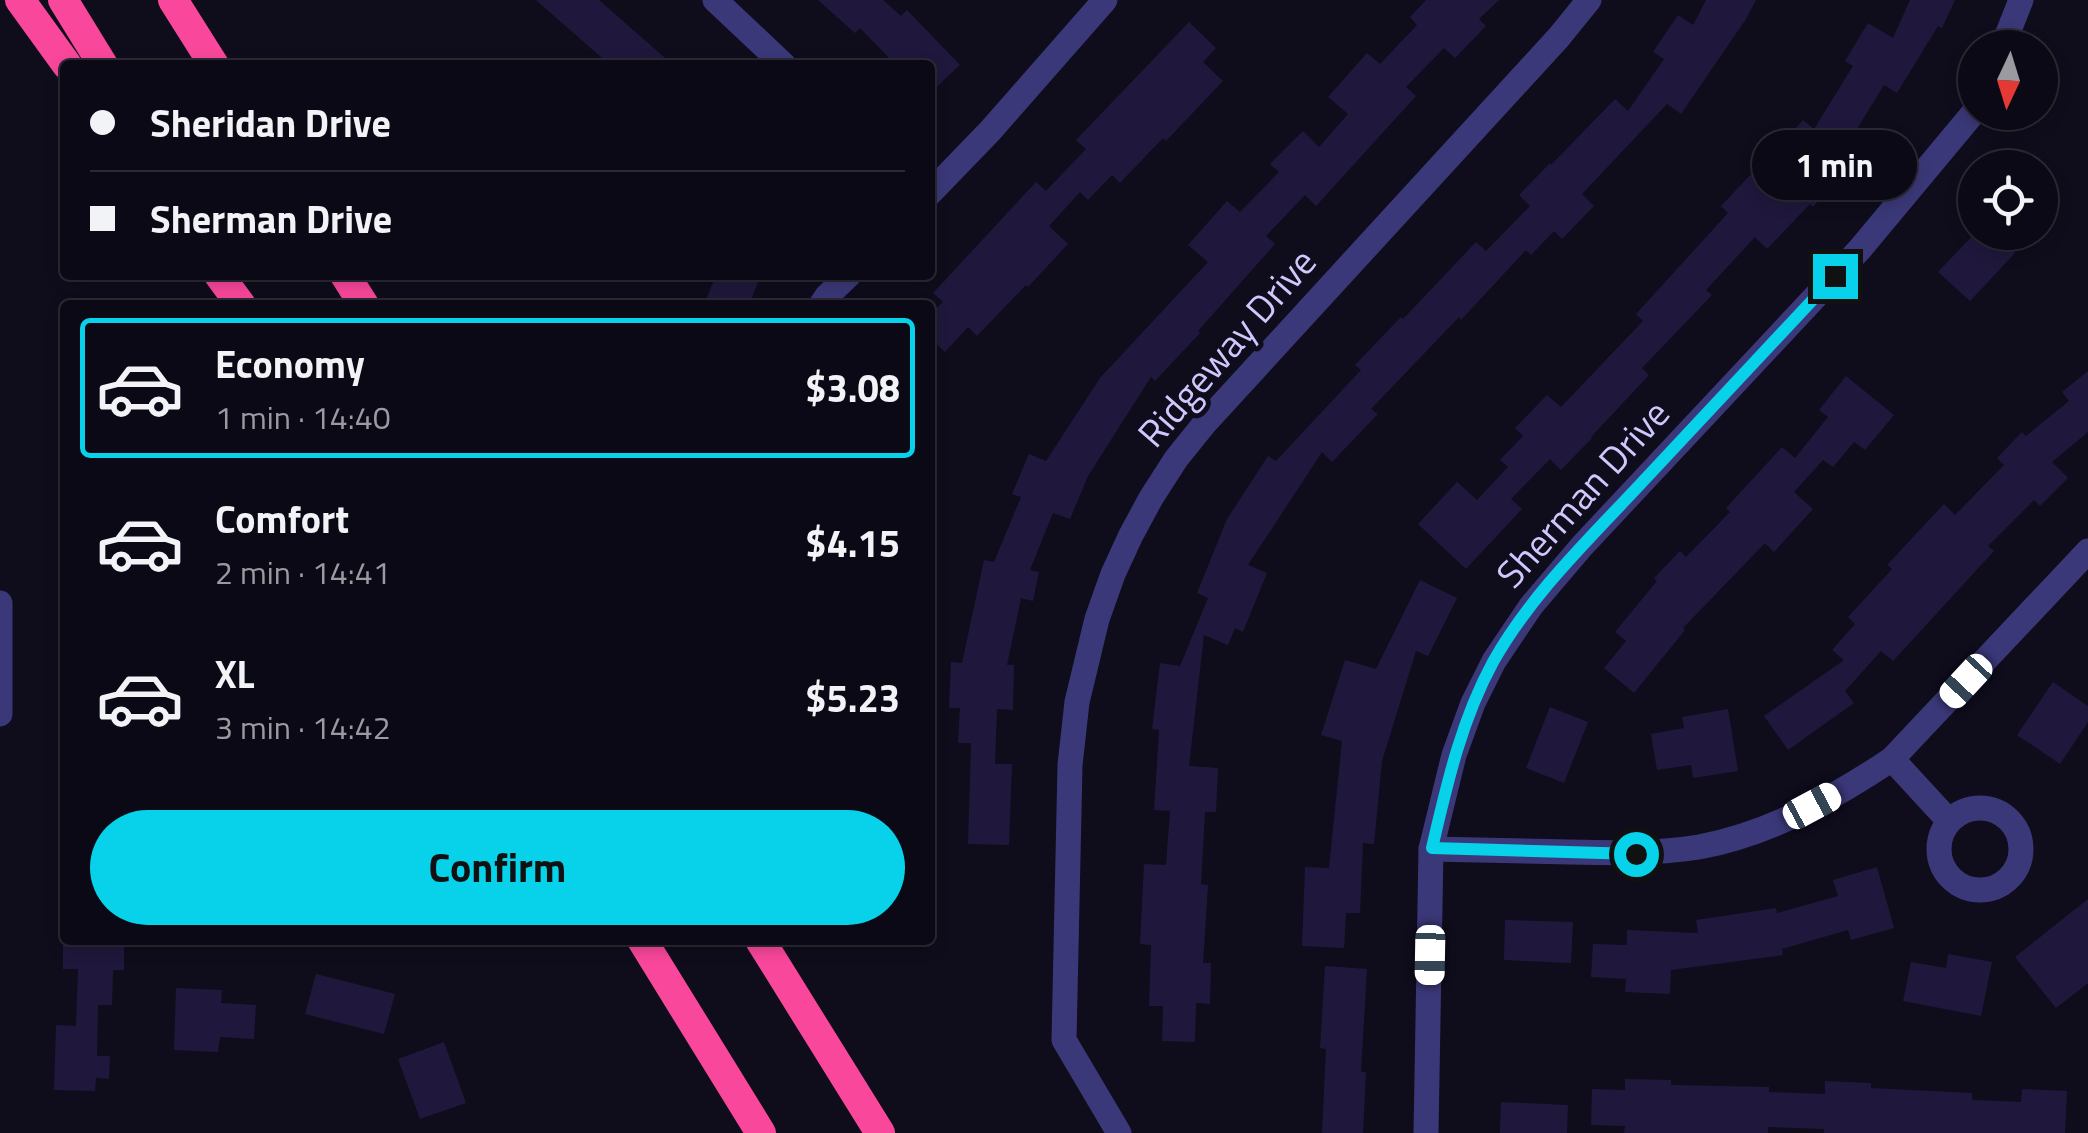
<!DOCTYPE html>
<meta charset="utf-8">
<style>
body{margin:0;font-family:"Titillium Web",sans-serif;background:#191722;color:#f1f3f6;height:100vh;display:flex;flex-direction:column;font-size:38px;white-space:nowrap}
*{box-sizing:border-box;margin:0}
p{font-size:32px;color:#9a9aa0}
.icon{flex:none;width:55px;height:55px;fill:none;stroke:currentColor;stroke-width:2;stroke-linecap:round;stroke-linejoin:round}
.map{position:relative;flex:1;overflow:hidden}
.sheet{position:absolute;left:60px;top:300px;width:875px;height:645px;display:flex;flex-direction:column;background:#0b0915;border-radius:10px;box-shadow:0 5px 15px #0003,0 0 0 2px #2b2a34}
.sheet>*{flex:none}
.banner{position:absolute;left:60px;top:60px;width:875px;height:220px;border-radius:10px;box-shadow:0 5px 15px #0003,0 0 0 2px #2b2a34;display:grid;align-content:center;height:220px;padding:0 30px;background:#0b0915}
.needle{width:65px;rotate:184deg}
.controls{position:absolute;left:1958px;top:30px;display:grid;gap:20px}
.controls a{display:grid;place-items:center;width:100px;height:100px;border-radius:50%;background:#0b0915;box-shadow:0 5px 15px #0003,0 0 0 2px #2b2a34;font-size:50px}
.end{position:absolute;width:45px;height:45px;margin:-22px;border:12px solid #07d2ea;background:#111;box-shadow:0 0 0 5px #111}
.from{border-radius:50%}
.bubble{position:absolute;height:70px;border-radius:35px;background:#0b0915;box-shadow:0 5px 15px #0003,0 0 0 2px #2b2a34;font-size:32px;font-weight:700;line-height:70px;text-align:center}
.car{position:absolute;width:30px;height:60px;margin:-30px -15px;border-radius:12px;box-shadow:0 0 8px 2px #0007;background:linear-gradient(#fff 24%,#345 0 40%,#fff 0 76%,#345 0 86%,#fff 0)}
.banner b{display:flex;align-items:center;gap:35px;height:95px;font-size:38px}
.banner b+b{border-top:2px solid #2b2a34}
.banner i{width:25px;height:25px;background:#f1f3f6}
ul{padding:18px 0 0;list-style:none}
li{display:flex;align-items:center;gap:30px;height:140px;margin:0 20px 15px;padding:0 10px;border:5px solid transparent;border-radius:10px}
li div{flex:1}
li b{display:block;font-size:38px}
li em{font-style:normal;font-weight:700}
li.on{border-color:#07d2ea}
li>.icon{width:90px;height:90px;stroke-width:1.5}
.action{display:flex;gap:20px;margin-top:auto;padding:20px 30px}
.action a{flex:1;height:115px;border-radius:60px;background:#07d2ea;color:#111;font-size:40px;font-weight:700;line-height:115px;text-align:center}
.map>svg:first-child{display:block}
</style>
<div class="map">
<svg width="2088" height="1133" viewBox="0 0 2088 1133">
<rect width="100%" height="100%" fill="#0f0c1c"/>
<!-- building -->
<g fill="#20183c">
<path d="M536,0H599L673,65H610Z"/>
<path d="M818,0H883L901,16L907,10L960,65L930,93V65H896L860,28L855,33Z"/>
<path d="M1426,0H1499L1479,19L1486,26L1455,58L1444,48L1406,87L1416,96L1316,206L1305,195L1266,236L1275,244L1198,331L1200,333L1155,381L1151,377L1088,476L1070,519L1053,513L1030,570L1039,572L1033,601L1021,598L1007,665H1014L1013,710L997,709L995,764H1012L1009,845L968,844L971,743H958L960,708H949L951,662L962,663L984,560L994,562L1021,497L1012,494L1029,454L1046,461L1100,378L1208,262L1188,245L1227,201L1240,212L1279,172L1270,164L1303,131L1319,147L1348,114L1328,97L1367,53L1380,64L1417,25L1410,17Z"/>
<path d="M1706,0H1756L1746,19L1681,114L1667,104L1582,194L1594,206L1562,239L1554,231L1531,255L1526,250L1461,320L1459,317L1371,409L1378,414L1332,462L1322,452L1248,565L1267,573L1243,632L1235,628L1228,645L1204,635L1189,766L1218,768L1216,812H1205L1201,884L1208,885L1203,963H1211L1210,1004L1196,1003L1195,1042L1162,1041L1163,1006H1149L1151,945L1140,944L1144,864L1166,865L1170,811L1154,810L1159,730L1152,729L1160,663L1180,666L1208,598L1197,593L1227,519L1268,456L1276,461L1361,370L1355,365L1401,317L1403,319L1476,242L1486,251L1530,206L1519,195L1550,163L1551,165L1615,99L1628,111L1664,59L1653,52L1678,15L1693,25Z"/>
<path d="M1910,0H1955L1942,28L1938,26L1897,93L1884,85L1855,132L1868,145L1813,207L1810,204L1767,249L1755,237L1706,290L1712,295L1642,368L1649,375L1591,437L1592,438L1561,470L1550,459L1511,499L1522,509L1466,569L1418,524L1457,482L1477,500L1508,467L1500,460L1523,436L1515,428L1547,395L1561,407L1643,321L1636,314L1728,213L1721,206L1753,172L1755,174L1803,120L1814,129L1853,66L1845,61L1868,23L1893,38Z"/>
<path d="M1189,22L1216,48L1203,62L1223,81L1166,141L1163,138L1120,183L1112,175L1088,200L1080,192L1049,226L1068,244L1028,287L1026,285L977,336L968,327L945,352L930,338V315L943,302L933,293L1036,182L1046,191L1086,149L1076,140Z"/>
<path d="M1976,232H1993L2015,253L1970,301L1938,272Z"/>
<path d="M716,275H761L749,305H704Z"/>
<path d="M2088,371V432L2052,462L2068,478L2040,506L2034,500L1988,546L1994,551L1893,661L1881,651L1845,691L1854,703L1788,750L1764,716L1844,660L1832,650L1855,624L1848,617L1892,569L1887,565L1944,504L1955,515L2004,465L1997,458L2022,432L2026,436L2069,401L2062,392Z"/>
<path d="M1846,376L1894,415L1865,450L1854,442L1833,467L1823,460L1794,492L1813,509L1774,552L1765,543L1683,628L1685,630L1634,693L1604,668L1626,641L1615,632L1657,581L1654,578L1680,551L1686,557L1730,512L1726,508L1782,447L1795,458L1828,417L1819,410Z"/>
<path d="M1420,580L1457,598L1428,656L1416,651L1382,761L1374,844L1363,843L1360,913H1346L1344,948L1302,946L1305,867L1329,868L1342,741L1321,735L1345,660L1376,669Z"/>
<path d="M2053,682L2088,706V722L2060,764L2017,735Z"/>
<path d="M1550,707L1588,722L1564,783L1526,768Z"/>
<path d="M1728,709L1738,771L1693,778L1691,765L1657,770L1651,734L1684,728L1682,717Z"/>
<path d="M1877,867L1894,928L1851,940L1848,930L1782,949L1783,955L1671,970L1670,994L1625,992L1626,979L1591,977L1593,944L1627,945V930L1698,933L1696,920L1776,908L1777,913L1838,896L1833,880Z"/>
<path d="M2088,899V983L2056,1008L2015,957Z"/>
<path d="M1505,920L1573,922L1571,963L1504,960Z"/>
<path d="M63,940H124V970H113L112,1005H98L97,1056H110L109,1079L96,1078L95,1091L54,1090L56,1025L76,1026L78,969H63Z"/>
<path d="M1948,954L1992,962L1981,1016L1903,1001L1911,962L1946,968Z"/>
<path d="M1325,966L1367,969L1361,1072H1366L1363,1133H1322L1326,1049L1320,1048Z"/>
<path d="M316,974L395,994L384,1034L305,1014Z"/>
<path d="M176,988L222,990L221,1003L256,1005L254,1039L220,1037L218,1052L174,1050Z"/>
<path d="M444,1042L466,1103L420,1119L398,1059Z"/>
<path d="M1625,1079L1671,1080V1085L1769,1087V1092L1825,1094V1081L1871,1083V1088L1972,1093V1100L2021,1102L2022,1089L2067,1091L2065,1133H1824V1129L1768,1127V1133H1624L1625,1126L1591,1125L1592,1089L1625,1090Z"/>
<path d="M1501,1102L1568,1105L1567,1133H1500Z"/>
</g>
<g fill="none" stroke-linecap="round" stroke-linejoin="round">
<!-- street -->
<g stroke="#3b3879" stroke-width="25">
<path d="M715,0L784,65"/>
<path d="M2002,48L2021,0"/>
<path d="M930,193L990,131L1105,0"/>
<path d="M821,305L827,296L849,275"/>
<path d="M0,603V714"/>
<path d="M1892,759L1949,821"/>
<circle cx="1980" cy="849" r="41"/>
<path d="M1431,849C1477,850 1523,851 1569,852C1613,853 1656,854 1699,847C1769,834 1834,798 1892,759L2088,551"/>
<path d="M1119,1133L1064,1040L1070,765L1077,702L1097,619L1113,574L1131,535L1151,498L1176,459L1205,423L1559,37L1589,0"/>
<path d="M1426,1133L1431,849L1454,755L1473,703L1494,661L1531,606L1582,546L1860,249L1975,111"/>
</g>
<!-- highway -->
<g stroke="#f9479b" stroke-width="30">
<path d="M20,0L67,65"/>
<path d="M63,0L103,65"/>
<path d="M173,0L214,65"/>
<path d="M219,275L241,305"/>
<path d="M345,275L364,305"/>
<path d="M642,940L761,1133"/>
<path d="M760,940L880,1133"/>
</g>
</g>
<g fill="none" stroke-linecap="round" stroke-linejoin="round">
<!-- route -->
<path stroke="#07d2ea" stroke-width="12" d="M1636,854L1432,848C1447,784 1461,721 1493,662C1529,598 1583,545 1633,492C1700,420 1768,348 1835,276"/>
</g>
<g text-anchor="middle" stroke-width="10" stroke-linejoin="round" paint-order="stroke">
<!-- street labels -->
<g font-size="38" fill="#cfc8fd" stroke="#0f0c1c">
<text transform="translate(1227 348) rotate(-49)" y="13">Ridgeway Drive</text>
<text transform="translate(1583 494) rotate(-48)" y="13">Sherman Drive</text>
</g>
</g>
</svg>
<div class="controls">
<a><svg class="needle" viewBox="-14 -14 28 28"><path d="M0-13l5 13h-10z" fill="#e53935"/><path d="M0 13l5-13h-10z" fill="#9a9aa0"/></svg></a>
<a><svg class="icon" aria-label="locate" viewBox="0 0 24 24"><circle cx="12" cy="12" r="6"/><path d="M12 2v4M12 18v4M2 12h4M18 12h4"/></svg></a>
</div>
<i class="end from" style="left:1636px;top:854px"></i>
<i class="end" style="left:1835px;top:276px"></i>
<div class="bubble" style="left:1752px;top:130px;width:165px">1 min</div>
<i class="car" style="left:1966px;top:681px;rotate:223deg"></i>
<i class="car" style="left:1812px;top:806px;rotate:62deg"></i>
<i class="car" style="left:1430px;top:955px;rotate:181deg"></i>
<div class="banner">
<b><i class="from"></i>Sheridan Drive</b>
<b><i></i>Sherman Drive</b>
</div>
<section class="sheet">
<ul>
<li class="on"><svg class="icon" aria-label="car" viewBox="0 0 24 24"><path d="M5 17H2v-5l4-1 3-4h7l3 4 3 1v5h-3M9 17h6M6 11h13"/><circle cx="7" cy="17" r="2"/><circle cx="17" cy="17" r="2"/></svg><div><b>Economy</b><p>1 min · 14:40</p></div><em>$3.08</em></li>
<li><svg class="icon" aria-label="car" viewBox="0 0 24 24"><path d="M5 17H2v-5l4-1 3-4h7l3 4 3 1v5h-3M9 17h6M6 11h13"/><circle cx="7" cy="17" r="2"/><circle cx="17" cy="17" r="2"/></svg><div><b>Comfort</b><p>2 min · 14:41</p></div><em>$4.15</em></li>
<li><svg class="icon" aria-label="car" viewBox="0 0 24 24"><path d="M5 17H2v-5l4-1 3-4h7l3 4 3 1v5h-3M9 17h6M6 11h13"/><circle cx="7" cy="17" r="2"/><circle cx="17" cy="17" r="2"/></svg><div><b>XL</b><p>3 min · 14:42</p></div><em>$5.23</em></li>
</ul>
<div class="action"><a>Confirm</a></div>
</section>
</div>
